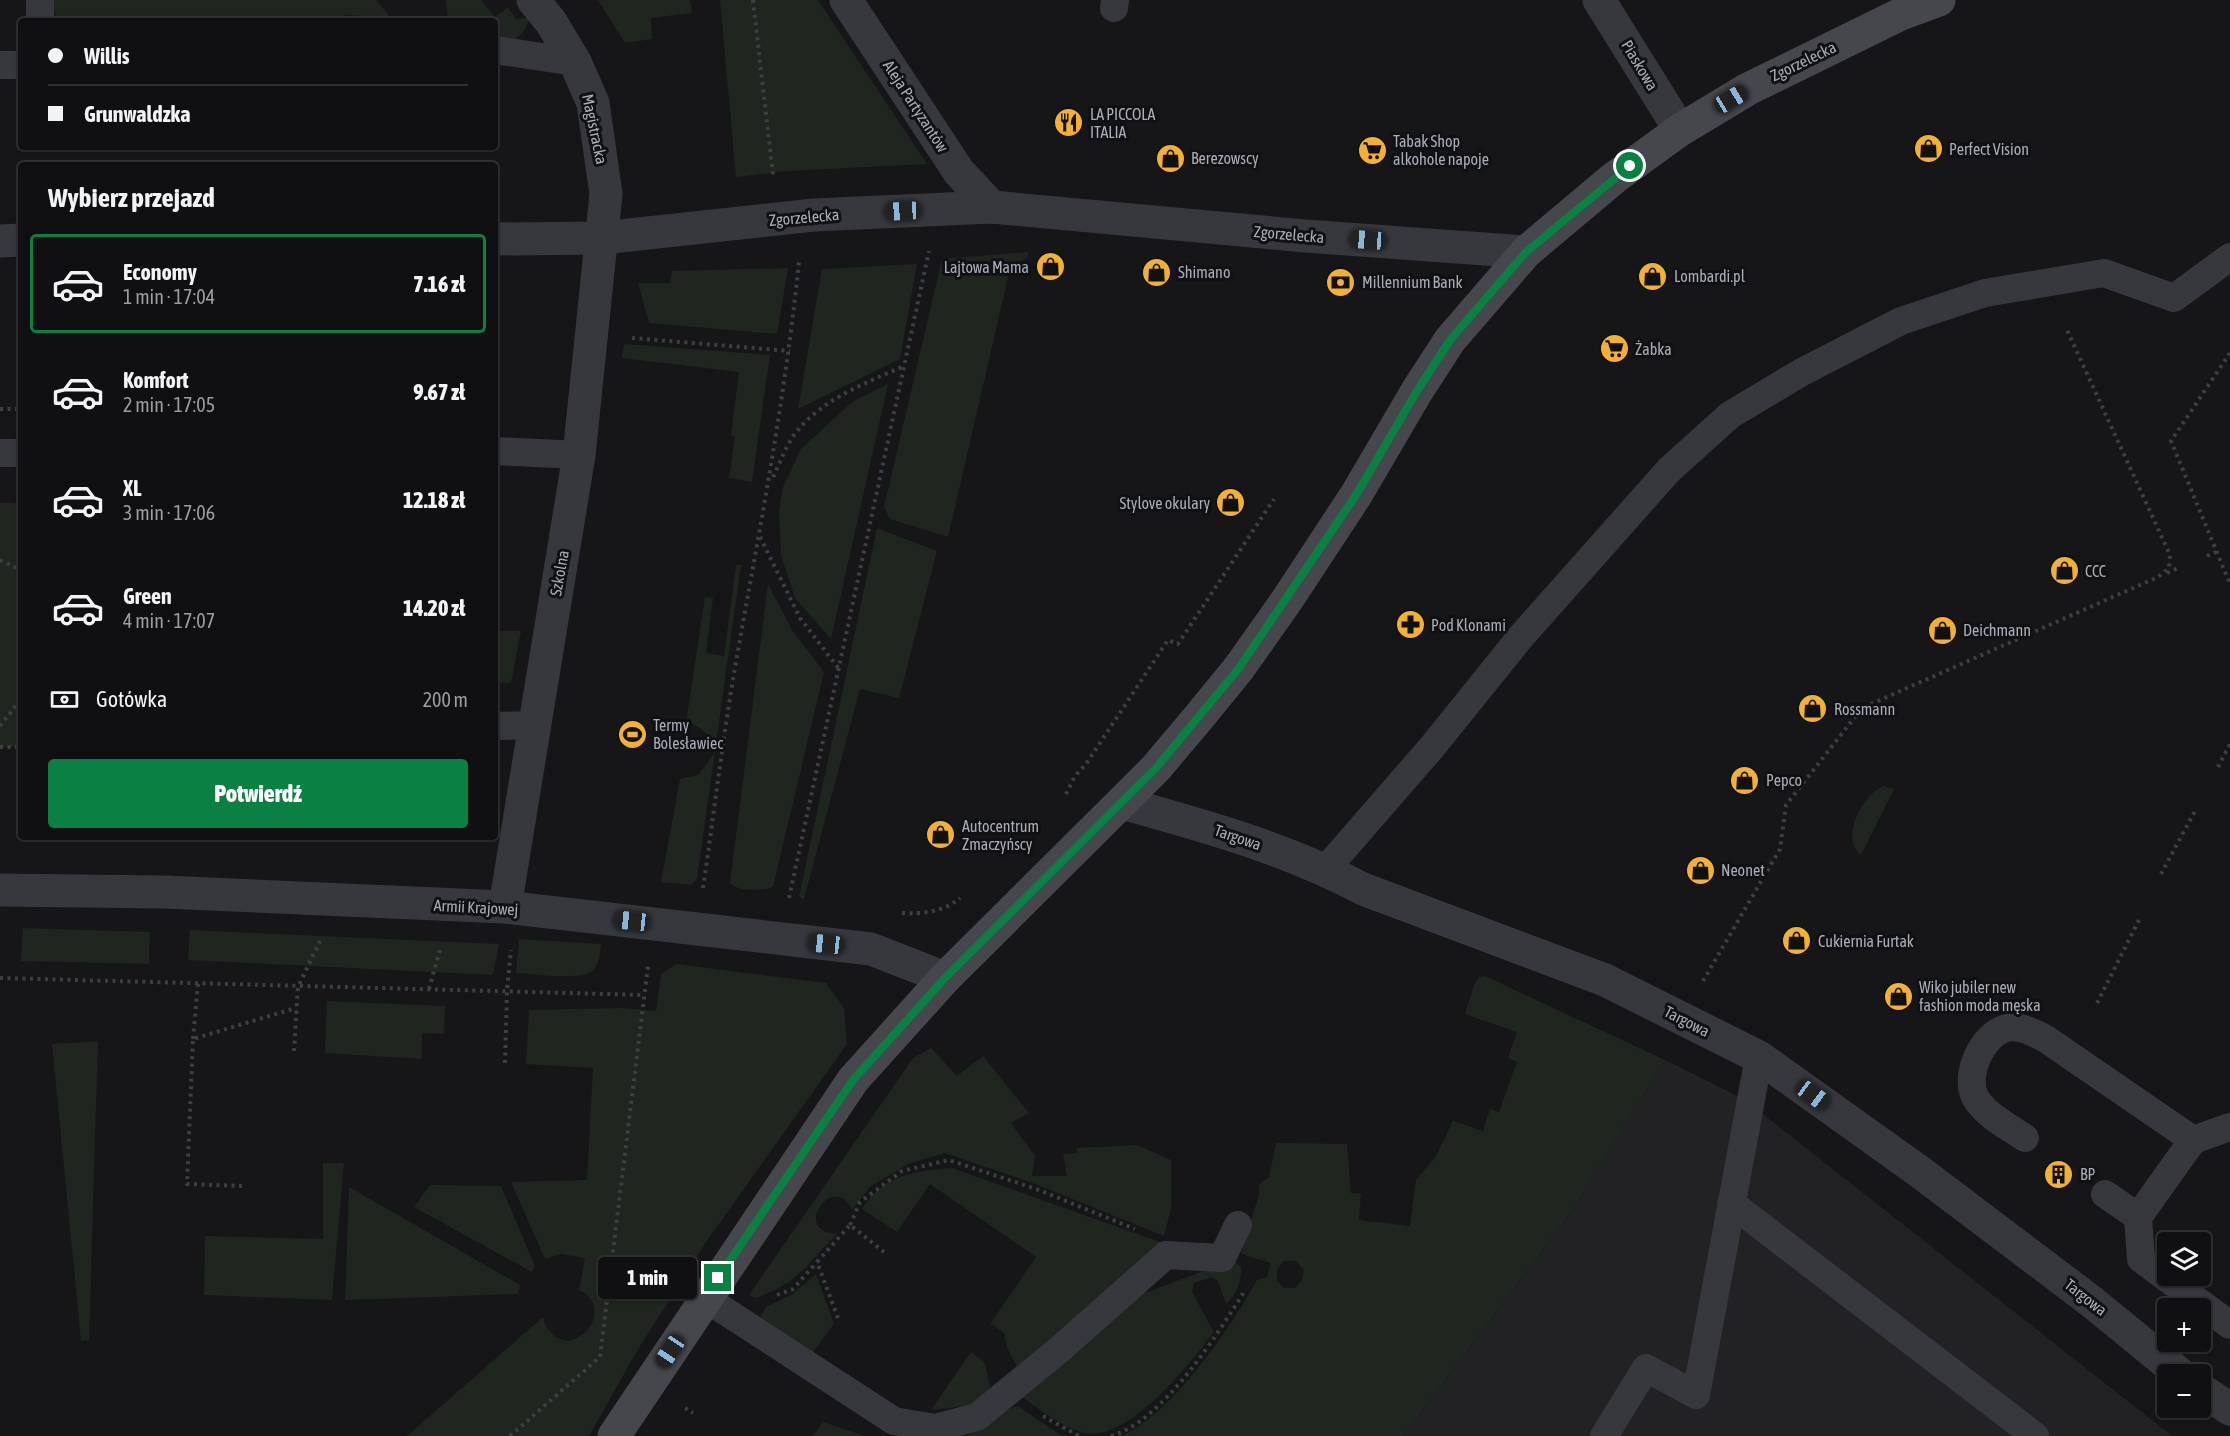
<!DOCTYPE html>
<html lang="pl">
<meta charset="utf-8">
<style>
body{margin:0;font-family:"Asap Condensed",sans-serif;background:#1e1e20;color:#f1f3f6;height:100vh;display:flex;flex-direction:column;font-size:22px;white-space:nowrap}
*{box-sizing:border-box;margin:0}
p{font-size:20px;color:#9c9d9f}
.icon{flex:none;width:33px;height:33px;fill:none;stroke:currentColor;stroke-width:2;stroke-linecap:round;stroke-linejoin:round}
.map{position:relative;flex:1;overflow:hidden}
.drawer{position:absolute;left:18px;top:162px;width:480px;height:678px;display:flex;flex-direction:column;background:#101012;border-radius:6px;box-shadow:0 2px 4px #0004,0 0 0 2px #303032}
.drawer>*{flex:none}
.hud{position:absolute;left:18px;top:18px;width:480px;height:132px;border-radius:6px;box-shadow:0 2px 4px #0004,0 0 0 2px #303032;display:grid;align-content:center;height:132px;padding:0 30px;background:#101012}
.fabs{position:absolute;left:2157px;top:1232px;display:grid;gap:12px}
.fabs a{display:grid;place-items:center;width:54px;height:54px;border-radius:6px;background:#101012;box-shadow:0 2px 4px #0004,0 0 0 2px #303032;font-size:30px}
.end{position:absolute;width:27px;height:27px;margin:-14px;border:8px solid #0b8043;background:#fff;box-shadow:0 0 0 3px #fff}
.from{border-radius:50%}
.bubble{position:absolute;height:42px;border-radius:6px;background:#101012;box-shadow:0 2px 4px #0004,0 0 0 2px #303032;font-size:20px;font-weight:800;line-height:42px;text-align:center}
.car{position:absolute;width:18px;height:36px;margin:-18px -9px;border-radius:8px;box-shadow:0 0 4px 2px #0007;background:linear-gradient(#222 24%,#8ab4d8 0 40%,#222 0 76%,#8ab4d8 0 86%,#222 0)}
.hud b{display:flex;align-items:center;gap:21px;height:57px;font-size:22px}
.hud b+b{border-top:2px solid #303032}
.hud i{width:15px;height:15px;background:#f1f3f6}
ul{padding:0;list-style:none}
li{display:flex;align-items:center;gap:18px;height:99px;margin:0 12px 9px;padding:0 18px;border:3px solid transparent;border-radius:6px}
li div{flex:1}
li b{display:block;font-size:22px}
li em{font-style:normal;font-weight:800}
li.current{border-color:#0b8043}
li>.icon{width:54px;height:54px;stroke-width:1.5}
h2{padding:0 30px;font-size:27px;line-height:72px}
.pay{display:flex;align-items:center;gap:15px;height:66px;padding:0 30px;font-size:22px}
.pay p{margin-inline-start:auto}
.primary-button{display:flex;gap:12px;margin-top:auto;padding:12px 30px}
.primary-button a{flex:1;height:69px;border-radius:6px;background:#0b8043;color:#fff;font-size:24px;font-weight:800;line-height:69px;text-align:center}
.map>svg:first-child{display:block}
</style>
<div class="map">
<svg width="2230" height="1436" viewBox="0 0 2230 1436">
<rect width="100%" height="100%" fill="#161618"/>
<!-- built -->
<path fill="#222225" d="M1665,1060L1745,1100L2172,1436H1403L1572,1211Z"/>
<!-- green -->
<g fill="#1e261f" fill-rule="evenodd">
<path d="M52,0H376L391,18L347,15L324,21H57Z"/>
<path d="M446,0H481L495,17L508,7L516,19L529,18C526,36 512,43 495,44V21H448Z"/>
<path d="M598,0H690L692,13L651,18L652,39L625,43Z"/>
<path d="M720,0H818L927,164L787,171L736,177Z"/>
<path d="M1028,252V257L1010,269L948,537L890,519L884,507L942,259Z"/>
<path d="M917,264L900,359L798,409L822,269Z"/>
<path d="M788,268L777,334L649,323L638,283H670L672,271Z"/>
<path d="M624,344L770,355L752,482L729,478L735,437L731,435L739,372L622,358Z"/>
<path d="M888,384L831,639L795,598L781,555L779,511L783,487L801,449L852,402Z"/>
<rect x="0" y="503" width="21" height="244"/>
<path d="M877,528L937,551L899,698L860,689L804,899L799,897Z"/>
<path d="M736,565H741L697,879L691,885L661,882L680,779L698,775L714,754C713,737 702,726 686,722L705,597L713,598L706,653L724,656Z"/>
<path d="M768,584L792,630L824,672L773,887C761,891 739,892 730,883Z"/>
<path d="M495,631H521L511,683L495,682Z"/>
<path d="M1884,786L1894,789L1861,855C1839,839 1863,793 1884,786Z"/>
<path d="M23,928L150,932L149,964L21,961Z"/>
<path d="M190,930L499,944L493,975L188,960Z"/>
<path d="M519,939L601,944C600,953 600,964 592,971C579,981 534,974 516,973Z"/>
<path d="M676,964L826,983L844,1008L847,1044L704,1245L637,1351L589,1436H407L543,1317C547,1331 554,1339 568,1341C595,1336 606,1302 579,1290L585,1258L561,1254L545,1259L511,1182L587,1180L593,1068L526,1064L529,1010L621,1008L656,1011L661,974Z"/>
<path d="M1485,976L1665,1060L1572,1211L1403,1436H1122C1175,1410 1228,1331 1257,1280L1267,1277L1271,1263L1241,1254L1259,1194V1185L1269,1177L1276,1143L1347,1144L1351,1193L1361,1194L1359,1220L1410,1226L1416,1180L1436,1156L1453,1121L1483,1131L1490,1109L1499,1112L1517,1062L1508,1058L1517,1032L1465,1014L1474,985L1479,977ZM1283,1261H1296L1304,1270L1302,1280L1295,1288H1284L1277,1281V1270Z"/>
<path d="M327,1001L445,1006L444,1034L422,1033V1059L325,1053Z"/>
<path d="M98,1041L89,1340L81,1341L52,1044Z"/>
<path d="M931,1048L957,1076L983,1056L1029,1113L1011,1123L1035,1156L1032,1176H1067L1063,1154L1077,1153L1076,1148L1137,1145L1171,1160V1209L1164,1236L1030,1182L945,1153L908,1164L870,1187L852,1210C834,1171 790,1231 837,1234C808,1263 797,1285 755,1298L749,1295L913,1058Z"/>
<path d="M323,1163H344L332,1300L204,1295L205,1236L323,1239Z"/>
<path d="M952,1168L1163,1243L1019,1371L1007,1347L1004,1333L990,1324L1036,1257L930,1184L897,1232L862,1209C884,1174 915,1171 952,1168Z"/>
<path d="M430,1185L501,1186L535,1266L532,1272L414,1207Z"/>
<path d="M349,1187L520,1285L518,1294L345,1300Z"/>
<path d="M1233,1260L1241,1267C1241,1283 1237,1294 1226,1304L1218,1281L1212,1277L1194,1283L1192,1292L1214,1332C1190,1363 1134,1436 1089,1434C1064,1429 1042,1411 1021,1396L1139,1295Z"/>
<path d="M816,1274L834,1324L813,1352L758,1321L766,1307L791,1295Z"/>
<path d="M971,1352L985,1363L992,1396L976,1405L931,1410Z"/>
<path d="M1018,1406L1062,1436H966L1011,1408Z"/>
<path d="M823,1422L865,1436H813Z"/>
</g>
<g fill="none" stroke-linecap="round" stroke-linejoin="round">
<!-- path -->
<g stroke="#3d3f44" stroke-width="4" stroke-dasharray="3 4.5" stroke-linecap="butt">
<path d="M753,0L773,175"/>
<path d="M632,338L790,351"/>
<path d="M2230,353L2171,441L2230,584"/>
<path d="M0,409H21"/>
<path d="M773,477C780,463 785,448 794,435C821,399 864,384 904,366"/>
<path d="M760,537L800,618L839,669"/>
<path d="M2207,556L2216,552"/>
<path d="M0,560L21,570"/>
<path d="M2167,573L2178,568"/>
<path d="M0,726L21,699"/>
<path d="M0,747H21"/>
<path d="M2218,767L2230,744"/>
<path d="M1066,794L1075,776L1086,764L1168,640L1178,644L1274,499"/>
<path d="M2161,874L2195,811"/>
<path d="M703,888C715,807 724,726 739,645C762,517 786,391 799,261"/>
<path d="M789,898L929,251"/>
<path d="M902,913C923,914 943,912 960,898"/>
<path d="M0,978L644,995"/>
<path d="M1703,981L1780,849L1786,805L1862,708L2158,577L2169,568L2170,555L2067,330"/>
<path d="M429,989L441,946"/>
<path d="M2097,1003L2141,916"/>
<path d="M193,1039L198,983"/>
<path d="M294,1051L298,987L320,941"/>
<path d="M505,1063L507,991L511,950"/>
<path d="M242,1186L187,1184L193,1039L296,1008"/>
<path d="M850,1225L860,1202L902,1171L949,1160L1039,1190L1135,1229"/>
<path d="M777,1295L793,1289L817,1262"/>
<path d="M838,1318L817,1262L850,1225L884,1252"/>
<path d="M685,1408L693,1413"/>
<path d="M1043,1416L1079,1436"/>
<path d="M510,1436L600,1357L648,966"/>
<path d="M1111,1436C1162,1422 1217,1335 1244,1292"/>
</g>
<!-- lane -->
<g stroke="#37383d" stroke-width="28">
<path d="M40,0V21"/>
<path d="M1114,8L1115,0"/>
<path d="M495,50L575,62"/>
<path d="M0,65H21"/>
<path d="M495,451L579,455"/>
<path d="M0,453H21"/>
<path d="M495,726L535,725"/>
<path d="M1326,869L1432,747L1519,639L1669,470L1730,415L1802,372L1901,321L1985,293L2104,273L2174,298L2230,257"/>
<path d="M2230,1127L2193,1140L2138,1217L2141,1259L2230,1325"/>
<path d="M2025,1138C2009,1127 1985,1115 1975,1097C1964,1075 1982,1034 2007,1028C2020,1025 2035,1033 2046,1039L2193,1140"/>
<path d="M2105,1194L2138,1217"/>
<path d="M1731,1203L2035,1436"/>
<path d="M705,1298L894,1421L935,1428L977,1417L1060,1349L1166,1255L1222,1258L1238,1225"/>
<path d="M1604,1436L1646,1368L1696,1395L1759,1057"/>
</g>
<!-- street -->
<g stroke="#37383d" stroke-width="33">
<path d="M846,0L959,172L992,207"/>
<path d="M1599,0L1680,130"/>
<path d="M495,239L602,238L814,215L992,207L1305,236L1526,252"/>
<path d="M0,241L21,240"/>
<path d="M1122,803C1204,826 1286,848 1363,889L1605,980L1759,1057L1920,1172L2092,1302L2180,1374"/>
<path d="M0,890L165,892L505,907L871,949L945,978"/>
<path d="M505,907L579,455L606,194L593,103L575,62L551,22L533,0"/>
<path d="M2200,1389L2230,1409"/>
</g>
<!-- secondary -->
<path stroke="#45474d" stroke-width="33" d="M614,1436L853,1080L945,978L1156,768L1199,717L1239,668L1287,600L1356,495L1417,391L1450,340L1526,252L1614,178L1680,130L1748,89L1901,14L1939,0"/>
</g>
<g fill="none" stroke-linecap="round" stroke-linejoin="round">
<!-- route -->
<path stroke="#0b8043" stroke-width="8" d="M718,1278L853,1080L945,978L1156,768L1239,668L1356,495L1417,391L1450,340L1526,252L1630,166"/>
</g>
<!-- icons -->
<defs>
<symbol id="restaurant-disc" viewBox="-11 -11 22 22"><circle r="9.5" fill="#f2b134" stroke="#111113"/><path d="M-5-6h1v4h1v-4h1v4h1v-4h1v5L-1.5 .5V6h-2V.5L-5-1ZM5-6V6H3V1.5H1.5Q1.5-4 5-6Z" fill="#111"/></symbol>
<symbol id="shop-disc" viewBox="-11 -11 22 22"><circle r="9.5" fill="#f2b134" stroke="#111113"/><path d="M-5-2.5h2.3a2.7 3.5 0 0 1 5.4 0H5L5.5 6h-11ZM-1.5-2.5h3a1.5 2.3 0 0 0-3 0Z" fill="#111"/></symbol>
<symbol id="supermarket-disc" viewBox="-11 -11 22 22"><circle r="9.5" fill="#f2b134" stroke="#111113"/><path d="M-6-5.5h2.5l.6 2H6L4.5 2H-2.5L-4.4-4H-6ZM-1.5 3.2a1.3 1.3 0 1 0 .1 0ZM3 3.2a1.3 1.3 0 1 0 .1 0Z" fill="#111"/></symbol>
<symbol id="bank-disc" viewBox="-11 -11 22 22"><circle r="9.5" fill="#f2b134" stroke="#111113"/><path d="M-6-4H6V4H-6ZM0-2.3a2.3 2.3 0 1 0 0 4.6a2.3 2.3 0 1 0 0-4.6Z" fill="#111"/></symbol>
<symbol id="pharmacy-disc" viewBox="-11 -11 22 22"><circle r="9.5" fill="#f2b134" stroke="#111113"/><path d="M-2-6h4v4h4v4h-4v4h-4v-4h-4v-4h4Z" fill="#111"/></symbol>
<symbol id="stadium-disc" viewBox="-11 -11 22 22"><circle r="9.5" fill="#f2b134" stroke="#111113"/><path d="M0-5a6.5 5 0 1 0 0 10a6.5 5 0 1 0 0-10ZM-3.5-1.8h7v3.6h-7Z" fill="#111"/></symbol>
<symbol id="building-disc" viewBox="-11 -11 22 22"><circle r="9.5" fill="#f2b134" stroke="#111113"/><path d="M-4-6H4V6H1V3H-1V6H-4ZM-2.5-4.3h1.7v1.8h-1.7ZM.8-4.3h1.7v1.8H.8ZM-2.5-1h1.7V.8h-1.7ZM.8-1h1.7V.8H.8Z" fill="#111"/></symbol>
</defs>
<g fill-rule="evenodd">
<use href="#restaurant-disc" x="1052" y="106" width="33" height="33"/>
<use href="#shop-disc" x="1912" y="132" width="33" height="33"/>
<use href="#supermarket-disc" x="1356" y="134" width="33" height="33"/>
<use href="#shop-disc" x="1154" y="142" width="33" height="33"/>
<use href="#shop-disc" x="1034" y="250" width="33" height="33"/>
<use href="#shop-disc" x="1140" y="256" width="33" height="33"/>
<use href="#shop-disc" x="1636" y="260" width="33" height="33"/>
<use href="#bank-disc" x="1324" y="266" width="33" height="33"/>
<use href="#supermarket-disc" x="1598" y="332" width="33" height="33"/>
<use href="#shop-disc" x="1214" y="486" width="33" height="33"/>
<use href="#shop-disc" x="2048" y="554" width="33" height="33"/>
<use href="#pharmacy-disc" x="1394" y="608" width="33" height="33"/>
<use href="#shop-disc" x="1926" y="614" width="33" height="33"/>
<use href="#shop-disc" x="1796" y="692" width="33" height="33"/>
<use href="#stadium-disc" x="616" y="718" width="33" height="33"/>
<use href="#shop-disc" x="1728" y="764" width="33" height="33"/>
<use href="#shop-disc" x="924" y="818" width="33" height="33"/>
<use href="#shop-disc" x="1684" y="854" width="33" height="33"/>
<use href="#shop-disc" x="1780" y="924" width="33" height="33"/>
<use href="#shop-disc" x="1882" y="980" width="33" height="33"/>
<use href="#building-disc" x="2042" y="1158" width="33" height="33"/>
</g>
<g text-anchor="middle" stroke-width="6" stroke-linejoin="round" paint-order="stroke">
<!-- street labels -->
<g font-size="16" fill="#a8adb8" stroke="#111113">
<text transform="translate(1803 61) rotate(-26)" y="6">Zgorzelecka</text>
<text transform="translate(1640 65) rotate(59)" y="6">Piaskowa</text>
<text transform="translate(916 106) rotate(57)" y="6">Aleja Partyzantów</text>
<text transform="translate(595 129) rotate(78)" y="6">Magistracka</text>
<text transform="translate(804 217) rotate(-5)" y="6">Zgorzelecka</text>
<text transform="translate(1289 234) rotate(5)" y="6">Zgorzelecka</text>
<text transform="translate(559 573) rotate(-80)" y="6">Szkolna</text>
<text transform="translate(1238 837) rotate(19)" y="6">Targowa</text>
<text transform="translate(476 907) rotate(3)" y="6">Armii Krajowej</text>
<text transform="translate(1687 1021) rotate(27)" y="6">Targowa</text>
<text transform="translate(2086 1297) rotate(38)" y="6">Targowa</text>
</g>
<!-- poi labels -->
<g font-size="16" fill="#a8adb8" stroke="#111113" text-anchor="start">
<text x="1090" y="120">LA PICCOLA<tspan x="1090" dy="18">ITALIA</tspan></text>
<text x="1393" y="147">Tabak Shop<tspan x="1393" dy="18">alkohole napoje</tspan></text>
<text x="1949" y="155">Perfect Vision</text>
<text x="1191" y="164">Berezowscy</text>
<text x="1029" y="273" text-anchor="end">Lajtowa Mama</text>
<text x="1178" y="278">Shimano</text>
<text x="1674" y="282">Lombardi.pl</text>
<text x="1362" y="288">Millennium Bank</text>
<text x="1635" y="355">Żabka</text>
<text x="1210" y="509" text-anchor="end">Stylove okulary</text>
<text x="2085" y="577">CCC</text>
<text x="1431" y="631">Pod Klonami</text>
<text x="1963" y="636">Deichmann</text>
<text x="1834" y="715">Rossmann</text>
<text x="653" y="731">Termy<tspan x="653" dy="18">Bolesławiec</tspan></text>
<text x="1766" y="786">Pepco</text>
<text x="962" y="832">Autocentrum<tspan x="962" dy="18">Zmaczyńscy</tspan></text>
<text x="1721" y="876">Neonet</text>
<text x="1818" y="947">Cukiernia Furtak</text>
<text x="1919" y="993">Wiko jubiler new<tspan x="1919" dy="18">fashion moda męska</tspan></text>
<text x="2080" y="1180">BP</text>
</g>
</g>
</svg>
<div class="fabs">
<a><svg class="icon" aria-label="layers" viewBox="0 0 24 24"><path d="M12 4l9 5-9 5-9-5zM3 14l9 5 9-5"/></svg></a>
<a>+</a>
<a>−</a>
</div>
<i class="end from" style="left:1630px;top:166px"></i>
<i class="end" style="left:718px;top:1278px"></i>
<div class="bubble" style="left:598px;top:1257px;width:99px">1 min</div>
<i class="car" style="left:1731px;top:99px;rotate:59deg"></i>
<i class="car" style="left:903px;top:211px;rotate:267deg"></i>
<i class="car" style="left:1368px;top:240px;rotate:274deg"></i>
<i class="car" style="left:632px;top:921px;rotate:276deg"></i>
<i class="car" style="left:826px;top:944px;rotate:276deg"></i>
<i class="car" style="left:1813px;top:1095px;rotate:126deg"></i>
<i class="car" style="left:670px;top:1351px;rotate:214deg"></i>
<div class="hud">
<b><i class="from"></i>Willis</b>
<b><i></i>Grunwaldzka</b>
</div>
<section class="drawer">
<h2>Wybierz przejazd</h2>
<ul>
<li class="current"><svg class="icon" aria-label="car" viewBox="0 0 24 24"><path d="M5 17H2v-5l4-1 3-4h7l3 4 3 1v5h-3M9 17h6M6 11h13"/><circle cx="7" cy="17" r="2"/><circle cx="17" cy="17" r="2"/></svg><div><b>Economy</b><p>1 min · 17:04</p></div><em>7.16 zł</em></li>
<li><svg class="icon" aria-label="car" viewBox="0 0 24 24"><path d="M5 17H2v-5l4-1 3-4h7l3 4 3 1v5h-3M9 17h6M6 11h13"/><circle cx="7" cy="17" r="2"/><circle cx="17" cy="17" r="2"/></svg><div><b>Komfort</b><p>2 min · 17:05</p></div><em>9.67 zł</em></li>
<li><svg class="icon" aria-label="car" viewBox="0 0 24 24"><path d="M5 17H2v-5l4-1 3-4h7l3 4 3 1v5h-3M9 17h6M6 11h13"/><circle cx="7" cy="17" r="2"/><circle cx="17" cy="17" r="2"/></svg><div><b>XL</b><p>3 min · 17:06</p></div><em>12.18 zł</em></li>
<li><svg class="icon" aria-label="car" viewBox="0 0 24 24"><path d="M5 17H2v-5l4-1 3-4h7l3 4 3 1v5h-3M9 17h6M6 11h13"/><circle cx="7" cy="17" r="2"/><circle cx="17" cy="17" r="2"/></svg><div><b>Green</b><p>4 min · 17:07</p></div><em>14.20 zł</em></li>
</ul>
<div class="pay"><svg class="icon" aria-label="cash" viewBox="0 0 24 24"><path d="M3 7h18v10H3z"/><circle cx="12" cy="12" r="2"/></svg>Gotówka<p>200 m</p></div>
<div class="primary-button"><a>Potwierdź</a></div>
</section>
</div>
